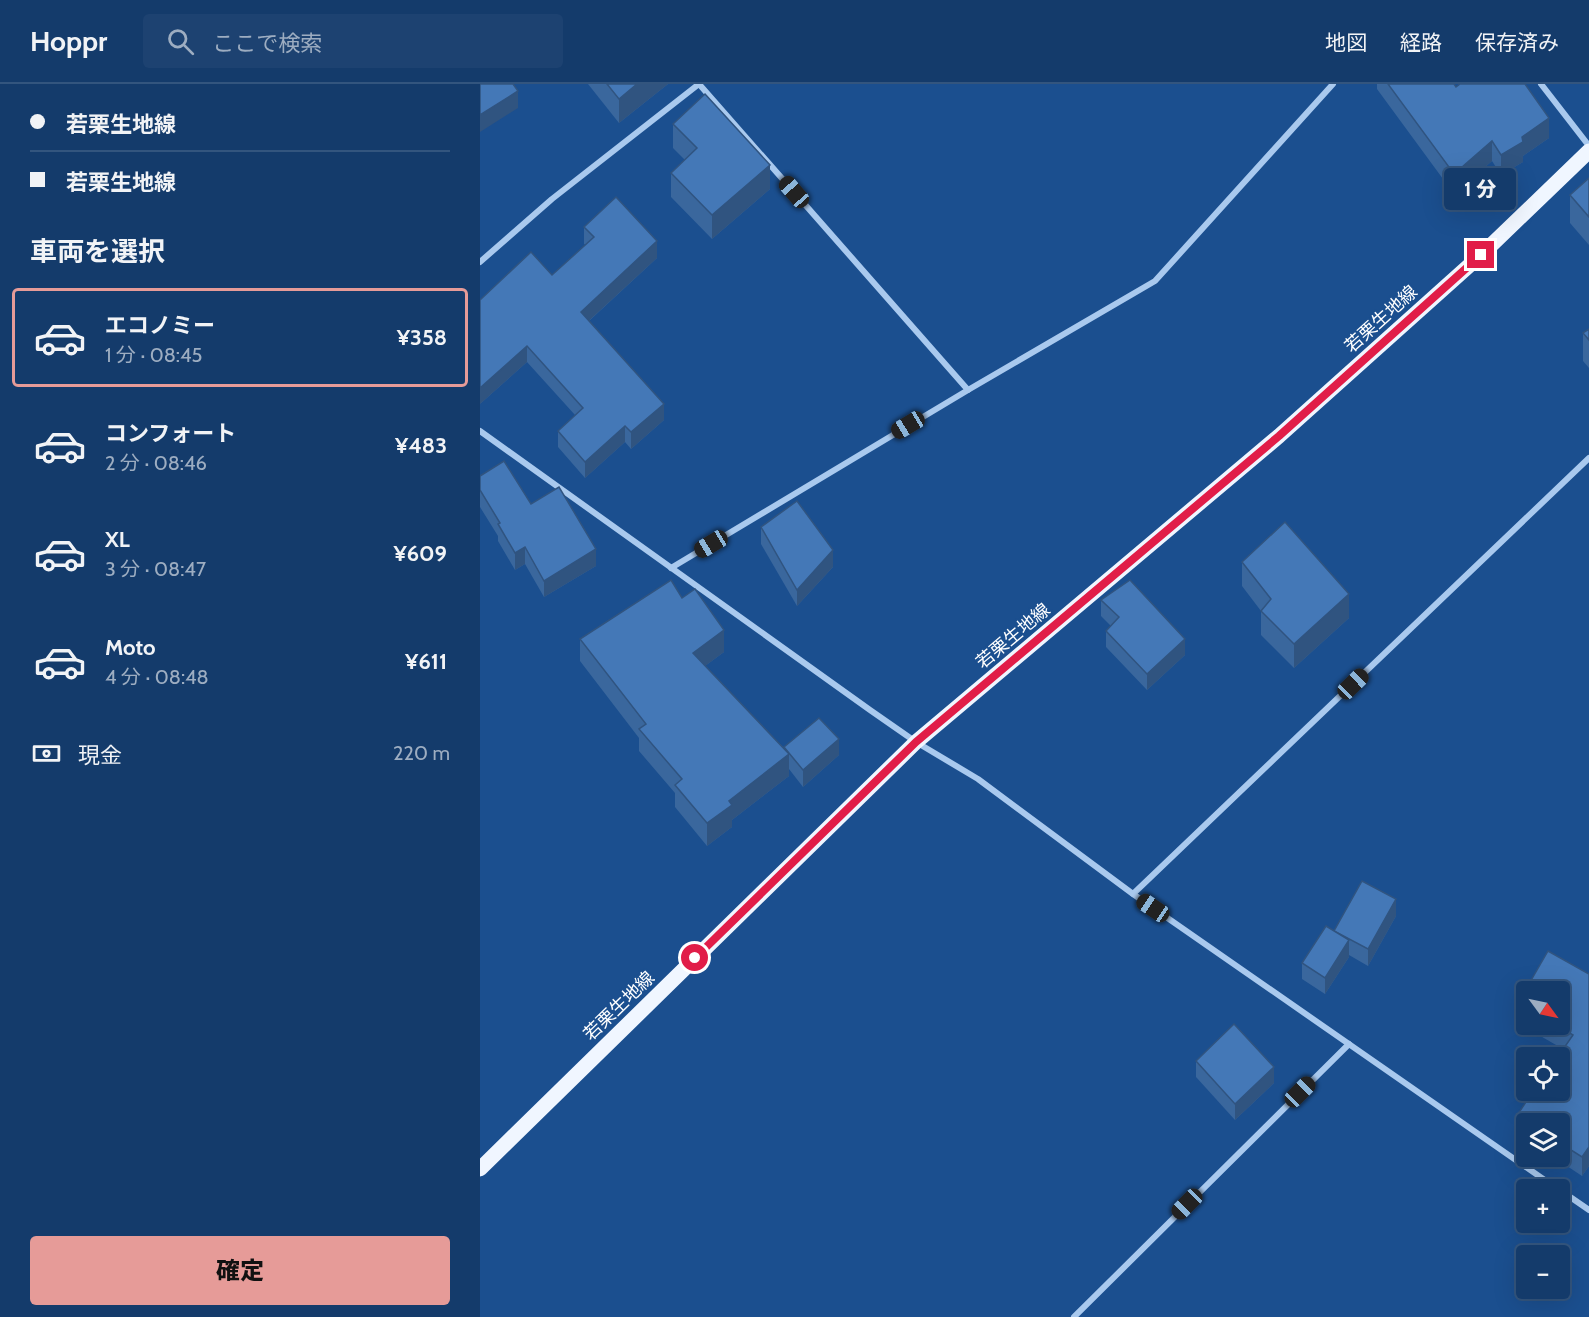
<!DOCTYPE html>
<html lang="ja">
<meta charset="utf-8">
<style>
body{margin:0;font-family:Cabin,"Noto Sans JP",sans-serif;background:#1d4271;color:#f1f3f6;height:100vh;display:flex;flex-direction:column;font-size:22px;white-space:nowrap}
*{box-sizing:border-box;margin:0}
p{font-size:20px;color:#9dadc1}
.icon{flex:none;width:33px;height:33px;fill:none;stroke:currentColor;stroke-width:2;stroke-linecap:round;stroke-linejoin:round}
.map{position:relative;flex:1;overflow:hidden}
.sheet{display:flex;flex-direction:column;background:#143b6b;width:480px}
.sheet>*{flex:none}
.guide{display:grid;align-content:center;height:132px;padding:0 30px;background:#143b6b}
.needle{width:39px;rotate:123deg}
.buttons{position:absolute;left:1036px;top:897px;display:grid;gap:12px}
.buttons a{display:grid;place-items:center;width:54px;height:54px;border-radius:6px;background:#143b6b;box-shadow:0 6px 24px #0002,0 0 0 2px #33557e;font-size:30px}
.end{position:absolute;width:27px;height:27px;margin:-14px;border:8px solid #e11d48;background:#fff;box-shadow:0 0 0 3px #fff}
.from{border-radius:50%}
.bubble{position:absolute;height:42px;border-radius:6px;background:#143b6b;box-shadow:0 6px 24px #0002,0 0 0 2px #33557e;font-size:20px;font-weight:800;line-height:42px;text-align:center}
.car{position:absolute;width:18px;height:36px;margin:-18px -9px;border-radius:8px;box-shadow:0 0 4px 2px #0007;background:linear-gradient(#222 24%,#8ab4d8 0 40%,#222 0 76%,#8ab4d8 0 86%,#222 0)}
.guide b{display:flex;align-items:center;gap:21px;height:57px;font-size:22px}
.guide b+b{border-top:2px solid #33557e}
.guide i{width:15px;height:15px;background:#f1f3f6}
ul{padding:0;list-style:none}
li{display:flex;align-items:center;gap:18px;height:99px;margin:0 12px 9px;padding:0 18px;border:3px solid transparent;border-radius:6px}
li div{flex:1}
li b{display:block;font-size:22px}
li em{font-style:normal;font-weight:800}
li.active{border-color:#e69b98}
li>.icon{width:54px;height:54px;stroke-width:1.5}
h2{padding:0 30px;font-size:27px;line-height:72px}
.pay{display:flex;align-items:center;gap:15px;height:66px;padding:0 30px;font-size:22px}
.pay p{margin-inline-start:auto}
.cta{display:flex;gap:12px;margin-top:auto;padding:12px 30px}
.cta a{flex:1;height:69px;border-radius:6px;background:#e69b98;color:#111;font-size:24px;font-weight:800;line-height:69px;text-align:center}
header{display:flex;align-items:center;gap:36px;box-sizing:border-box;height:84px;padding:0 30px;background:#143b6b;border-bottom:2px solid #33557e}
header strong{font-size:28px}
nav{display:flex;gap:33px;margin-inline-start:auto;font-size:21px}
.search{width:420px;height:54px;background:#1d4271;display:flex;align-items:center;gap:15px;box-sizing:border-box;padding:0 21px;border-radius:6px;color:#9dadc1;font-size:22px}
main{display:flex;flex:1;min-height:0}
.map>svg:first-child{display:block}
</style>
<header>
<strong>Hoppr</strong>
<div class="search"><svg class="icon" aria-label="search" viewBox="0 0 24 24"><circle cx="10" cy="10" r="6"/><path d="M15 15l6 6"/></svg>ここで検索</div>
<nav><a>地図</a><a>経路</a><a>保存済み</a></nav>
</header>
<main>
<section class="sheet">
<div class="guide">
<b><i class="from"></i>若栗生地線</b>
<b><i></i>若栗生地線</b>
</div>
<h2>車両を選択</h2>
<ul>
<li class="active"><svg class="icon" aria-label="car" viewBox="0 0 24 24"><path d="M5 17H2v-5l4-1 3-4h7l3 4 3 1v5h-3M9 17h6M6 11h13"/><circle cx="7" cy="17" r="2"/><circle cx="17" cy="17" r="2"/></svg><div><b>エコノミー</b><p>1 分 · 08:45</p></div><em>¥358</em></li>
<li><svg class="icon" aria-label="car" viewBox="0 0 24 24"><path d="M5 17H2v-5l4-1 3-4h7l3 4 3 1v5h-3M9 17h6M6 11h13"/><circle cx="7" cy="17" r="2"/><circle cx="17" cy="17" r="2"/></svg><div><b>コンフォート</b><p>2 分 · 08:46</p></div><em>¥483</em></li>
<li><svg class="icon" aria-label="car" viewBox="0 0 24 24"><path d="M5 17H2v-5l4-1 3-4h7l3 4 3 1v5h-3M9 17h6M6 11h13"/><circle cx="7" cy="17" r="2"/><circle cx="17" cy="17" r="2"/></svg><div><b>XL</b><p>3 分 · 08:47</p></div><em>¥609</em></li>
<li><svg class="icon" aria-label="car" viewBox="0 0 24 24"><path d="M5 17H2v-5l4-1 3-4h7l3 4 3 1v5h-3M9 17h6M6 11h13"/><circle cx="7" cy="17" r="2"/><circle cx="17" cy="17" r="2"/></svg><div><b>Moto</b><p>4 分 · 08:48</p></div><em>¥611</em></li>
</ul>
<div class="pay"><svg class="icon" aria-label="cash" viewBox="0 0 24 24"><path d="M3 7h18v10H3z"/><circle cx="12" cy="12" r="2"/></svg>現金<p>220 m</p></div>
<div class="cta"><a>確定</a></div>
</section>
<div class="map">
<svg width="1109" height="1233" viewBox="0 0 1109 1233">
<rect width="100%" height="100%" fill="#1b4f8f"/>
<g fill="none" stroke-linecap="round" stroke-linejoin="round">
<!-- street -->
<g stroke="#a9c9ee" stroke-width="6">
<path d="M219,0L488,306L675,197L853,0"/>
<path d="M1061,0L1109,62"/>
<path d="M0,178L72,115L219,0"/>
<path d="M0,347L390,626L436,658L498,695L653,810L1079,1106"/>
<path d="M191,484L488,306"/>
<path d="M653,810L1109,374"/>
<path d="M1080,1106L1109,1126"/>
<path d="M594,1233L869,960"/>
</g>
<!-- primary -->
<path stroke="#f0f6ff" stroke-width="15" d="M0,1085L436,658L799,352L1001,171L1109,67"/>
</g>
<!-- wall -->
<g fill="#3a679d" fill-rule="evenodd">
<path d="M108,0H188L139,39Z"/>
<path d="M897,0H974L976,3L1069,54L1043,72V78L1021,91L1012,77L974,110L897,5Z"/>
<path d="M193,40L290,105L232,155L191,113V89L205,76L193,64Z"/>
<path d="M1109,94V161L1090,139V111Z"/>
<path d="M104,143L177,174L109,237L184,336L151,365L145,358L105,394L78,363V347L95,331L47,278L0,320L72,191L106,161L104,160Z"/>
<path d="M1109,245V284L1103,277V249Z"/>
<path d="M0,392L51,420L116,482L64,513L45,480L35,486L18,457V452L0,423Z"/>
<path d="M281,443L353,483L317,522L281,460Z"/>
<path d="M762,478L869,534L814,584L781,551V527L762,502Z"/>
<path d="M202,514L244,568L225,582L304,664V663L359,671L323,703L309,685V692L252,736V743L227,762L195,723V709L159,667V654L100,577V555Z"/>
<path d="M621,516L705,571L667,606L626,563V547L631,542L621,532Z"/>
<path d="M916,832L888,882L869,871V873L845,910L822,895V879L854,847Z"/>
<path d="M1068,867L1109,890V1082L1102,1092L1072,1072H1080V1040H1047V1056L1038,1049V1030L1054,1006H1080V974H1077L1083,965L1038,939V919ZM1047,908H1080V940H1047Z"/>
<path d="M716,977L794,999L755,1036L716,993Z"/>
</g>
<!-- shaded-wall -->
<g fill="#305480">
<path d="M157,0H188L139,39V15Z"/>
<path d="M38,7V24L0,48V31Z"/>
<path d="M1069,34V54L1043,72V78L1021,91V71L1042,53Z"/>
<path d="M1012,57V77L974,110V90Z"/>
<path d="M290,81V105L232,155V131Z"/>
<path d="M177,157V174L101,244V228Z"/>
<path d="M47,262V278L0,320V304Z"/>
<path d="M184,320V336L151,365V348Z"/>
<path d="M145,342V358L105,394V378Z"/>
<path d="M45,463V480L35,486V469Z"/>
<path d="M116,465V482L64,513V497Z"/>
<path d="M353,466V483L317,522V506Z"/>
<path d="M869,510V534L814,584V560Z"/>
<path d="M244,546V568L213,591V569Z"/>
<path d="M705,555V571L667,606V590Z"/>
<path d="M359,655V671L323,703V686Z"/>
<path d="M309,670V692L252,736V743L227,762V739L249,717Z"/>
<path d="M916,815V832L888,882V865Z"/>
<path d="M869,856V873L845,910V894Z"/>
<path d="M794,983V999L755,1036V1020Z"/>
<path d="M1109,1063V1082L1102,1092V1073Z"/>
</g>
<!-- building -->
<g fill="#4478b7" stroke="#305480" stroke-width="1.5">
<path d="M0,0H33L38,7L0,31Z"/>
<path d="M127,0H157L139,15Z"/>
<path d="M908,0H974L976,3L980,0H1045L1069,34L1042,53L1043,58L1021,71L1012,57L974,90Z"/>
<path d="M225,10L290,81L232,131L191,89L217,64L193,40Z"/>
<path d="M1109,94V133L1090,111Z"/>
<path d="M136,113L177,157L101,228L184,320L151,348L145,342L105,378L78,347L103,324L47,262L0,304V216L51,168L72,191L114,153L104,143Z"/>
<path d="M1109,245V256L1103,249Z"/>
<path d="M24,377L51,420L79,403L116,465L64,497L45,463L35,469L18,440L20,439L0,406V392Z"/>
<path d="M317,417L353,466L317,506L281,443Z"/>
<path d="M805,438L869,510L814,560L781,527L791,515L762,478Z"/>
<path d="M191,496L202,514L215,505L244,546L213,569L309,670L249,717L252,721L227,739L195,701L202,695L159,645L166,640L100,555Z"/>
<path d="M650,496L705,555L667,590L626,547L639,533L621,516Z"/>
<path d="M339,634L359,655L323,686L304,663Z"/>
<path d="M882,797L916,815L888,865L854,847Z"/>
<path d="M846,842L869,856L845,894L822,879Z"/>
<path d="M1068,867L1109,890V1063L1102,1073L1080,1059V1040H1051L1038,1030L1054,1006H1080V974H1077L1093,951L1075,940H1080V908H1047V925L1038,919Z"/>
<path d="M754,940L794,983L755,1020L716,977Z"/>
</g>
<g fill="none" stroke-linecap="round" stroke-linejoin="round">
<!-- route -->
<path stroke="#e11d48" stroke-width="8" d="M215,874L436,658L799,352L1001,171"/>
</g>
<g text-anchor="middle" stroke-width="4.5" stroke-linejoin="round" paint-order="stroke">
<!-- street labels -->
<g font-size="18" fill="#fff" stroke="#1b4f8f">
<text transform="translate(901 235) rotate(-42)" y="6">若栗生地線</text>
<text transform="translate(533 552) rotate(-40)" y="6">若栗生地線</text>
<text transform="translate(139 922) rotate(-44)" y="6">若栗生地線</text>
</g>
</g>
</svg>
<div class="buttons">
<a><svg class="needle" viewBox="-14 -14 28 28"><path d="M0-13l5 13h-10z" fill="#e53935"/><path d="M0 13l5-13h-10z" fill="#9dadc1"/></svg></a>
<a><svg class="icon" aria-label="locate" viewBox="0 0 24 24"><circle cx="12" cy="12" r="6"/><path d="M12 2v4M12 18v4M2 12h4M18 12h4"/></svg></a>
<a><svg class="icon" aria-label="layers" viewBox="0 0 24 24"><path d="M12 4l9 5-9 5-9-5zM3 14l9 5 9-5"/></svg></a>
<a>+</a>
<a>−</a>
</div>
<i class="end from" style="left:215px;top:874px"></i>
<i class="end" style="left:1001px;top:171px"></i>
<div class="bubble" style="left:964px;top:84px;width:72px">1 分</div>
<i class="car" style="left:314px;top:108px;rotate:319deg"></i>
<i class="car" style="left:428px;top:341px;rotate:239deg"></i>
<i class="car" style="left:231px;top:460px;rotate:239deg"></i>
<i class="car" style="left:873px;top:600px;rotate:46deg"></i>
<i class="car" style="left:673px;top:824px;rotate:304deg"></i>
<i class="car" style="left:820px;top:1008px;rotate:45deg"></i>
<i class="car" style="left:707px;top:1120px;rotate:225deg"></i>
</div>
</main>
